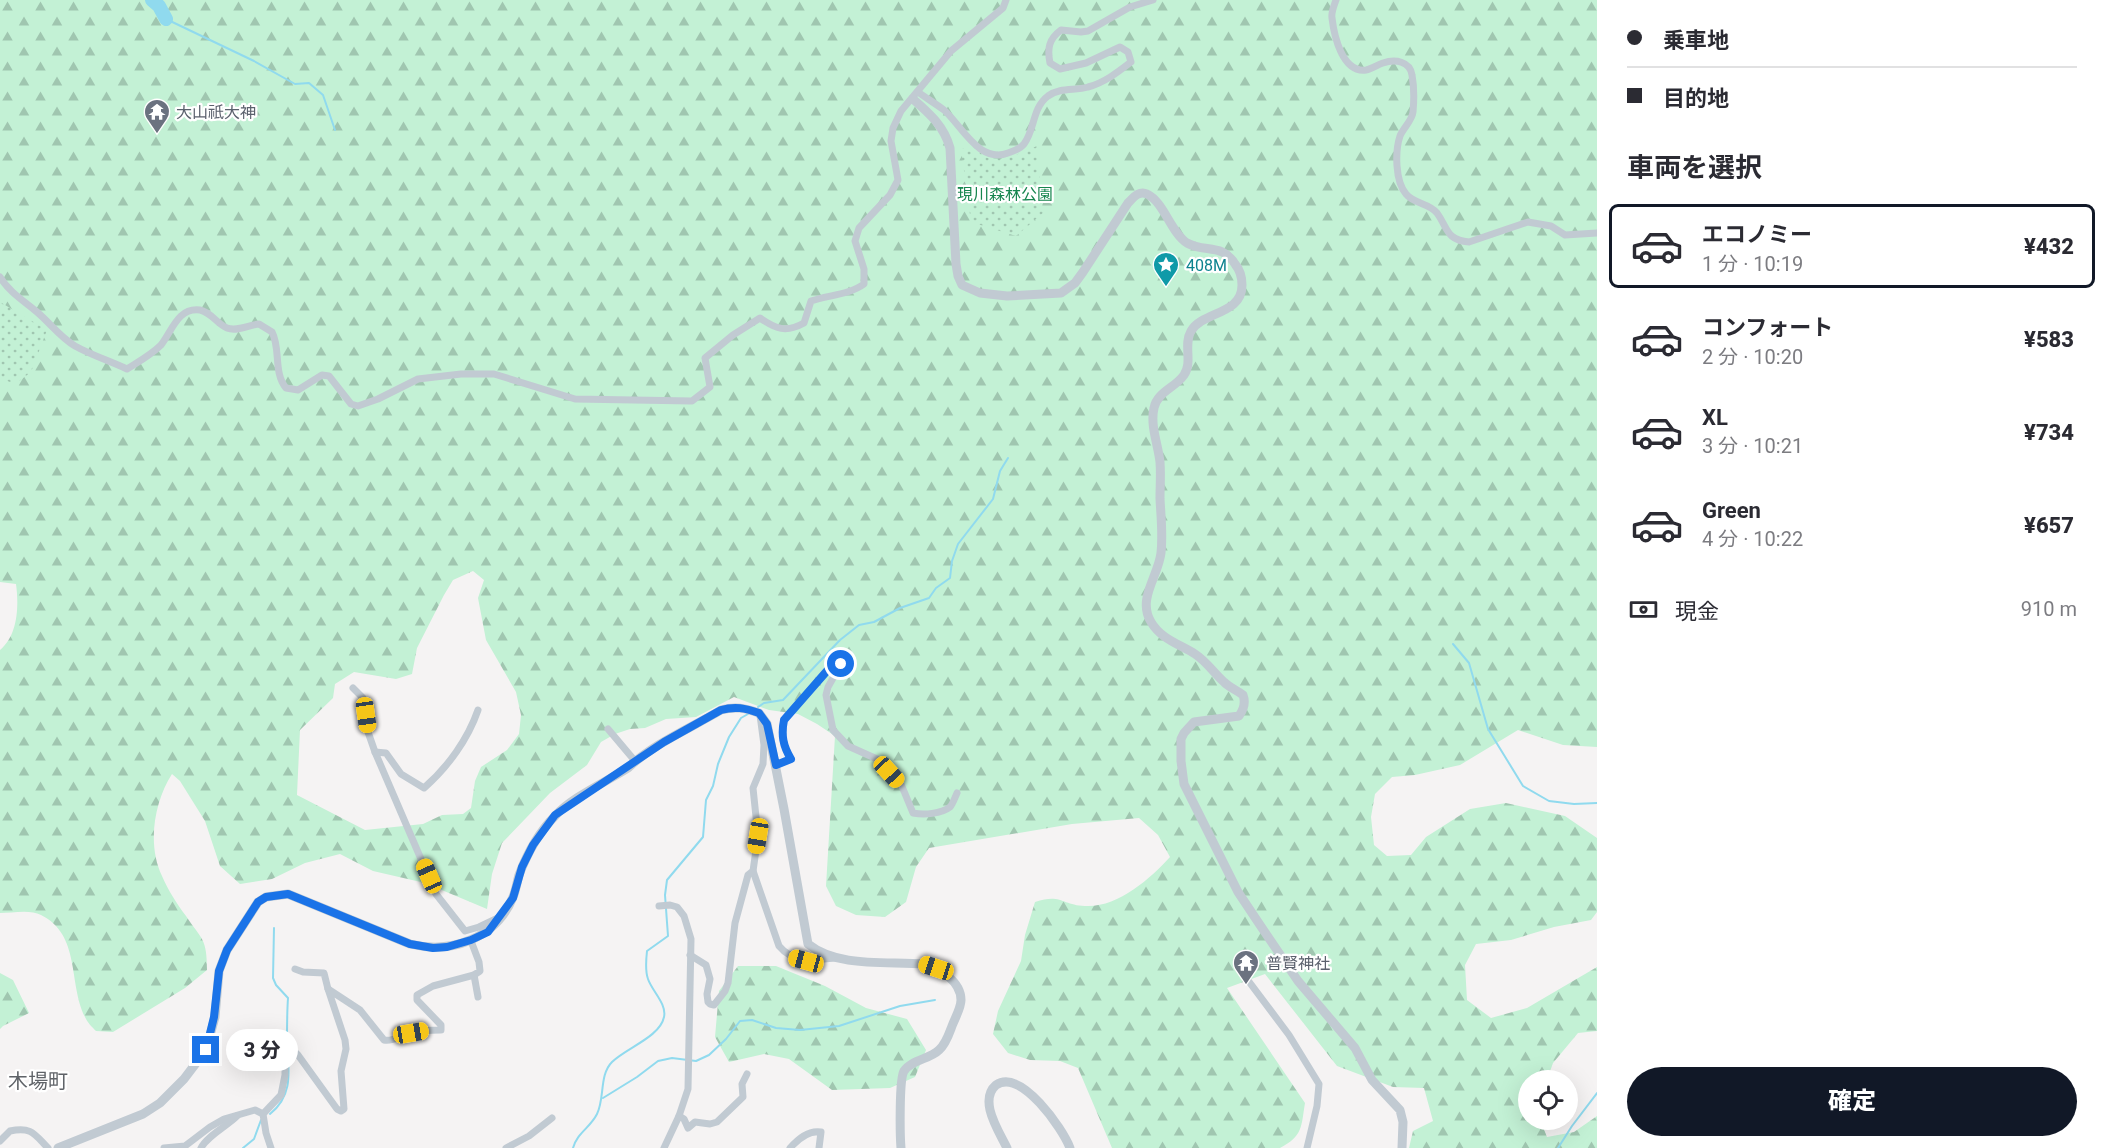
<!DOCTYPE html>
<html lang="ja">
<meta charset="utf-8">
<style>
body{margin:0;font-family:Roboto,"Noto Sans JP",sans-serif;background:#f7f7f7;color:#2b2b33;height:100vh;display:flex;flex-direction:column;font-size:22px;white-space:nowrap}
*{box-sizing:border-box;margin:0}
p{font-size:20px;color:#7c7c81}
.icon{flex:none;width:33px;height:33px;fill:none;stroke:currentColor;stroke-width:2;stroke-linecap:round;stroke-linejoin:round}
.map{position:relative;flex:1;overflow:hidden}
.details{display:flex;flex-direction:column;background:#fff;width:510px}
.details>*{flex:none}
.top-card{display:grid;align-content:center;height:132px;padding:0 30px;background:#fff}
.controls{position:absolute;left:1518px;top:1070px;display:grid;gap:12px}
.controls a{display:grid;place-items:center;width:60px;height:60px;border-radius:50%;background:#fff;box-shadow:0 6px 24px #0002;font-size:30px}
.end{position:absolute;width:27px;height:27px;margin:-14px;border:8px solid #1a73e8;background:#fff;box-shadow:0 0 0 3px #fff}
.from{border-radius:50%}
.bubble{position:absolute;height:42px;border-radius:21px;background:#fff;box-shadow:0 6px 24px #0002;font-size:20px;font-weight:800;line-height:42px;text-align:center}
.car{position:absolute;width:18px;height:36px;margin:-18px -9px;border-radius:8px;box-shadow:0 0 4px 2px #0007;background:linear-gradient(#f5c518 24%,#345 0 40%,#f5c518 0 76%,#345 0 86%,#f5c518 0)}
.top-card b{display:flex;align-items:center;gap:21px;height:57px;font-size:22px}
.top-card b+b{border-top:2px solid #e1e1e2}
.top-card i{width:15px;height:15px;background:#2b2b33}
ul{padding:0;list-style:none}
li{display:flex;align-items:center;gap:18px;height:84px;margin:0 12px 9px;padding:0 18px;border:3px solid transparent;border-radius:9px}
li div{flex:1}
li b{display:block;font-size:22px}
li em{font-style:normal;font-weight:800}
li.selected{border-color:#111827}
li>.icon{width:54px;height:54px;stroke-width:1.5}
h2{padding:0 30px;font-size:27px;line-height:72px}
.pay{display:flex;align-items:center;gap:15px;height:66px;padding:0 30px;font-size:22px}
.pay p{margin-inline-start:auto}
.primary-button{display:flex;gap:12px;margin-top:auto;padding:12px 30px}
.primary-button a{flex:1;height:69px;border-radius:36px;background:#111827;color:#fff;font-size:24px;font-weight:800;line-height:69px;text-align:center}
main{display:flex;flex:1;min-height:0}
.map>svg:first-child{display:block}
</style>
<main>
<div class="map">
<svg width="1597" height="1148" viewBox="0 0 1597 1148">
<defs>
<pattern id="forest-firs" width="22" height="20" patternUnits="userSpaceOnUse" patternTransform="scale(1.5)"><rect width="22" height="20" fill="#c3f1d5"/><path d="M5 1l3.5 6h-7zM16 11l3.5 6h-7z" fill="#a0c6b0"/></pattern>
<pattern id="park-dots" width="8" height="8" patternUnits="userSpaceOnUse" patternTransform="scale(1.5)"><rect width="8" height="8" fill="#c3f1d5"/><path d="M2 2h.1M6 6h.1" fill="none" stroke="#a0c6b0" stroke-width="1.8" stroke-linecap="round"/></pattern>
</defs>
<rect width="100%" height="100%" fill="#f5f3f3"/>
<!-- forest -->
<g fill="url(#forest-firs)" fill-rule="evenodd">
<path d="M0,0H1597V747L1563,745L1518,730L1460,765L1415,775L1392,777L1375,794L1371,817L1374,845L1387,856L1411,855L1426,837L1470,809L1506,803L1565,816L1597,838V912L1591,920L1554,927L1511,940L1476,944L1465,965L1467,1000L1491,1018L1527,1008L1597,967V1031L1578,1033L1553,1063L1547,1080H1528V1119H1540L1547,1137L1574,1132L1597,1116V1148H1409L1413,1131L1433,1121L1424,1088L1393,1087L1337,1066L1265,974L1227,988L1305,1103C1301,1127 1303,1136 1280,1148H1112L1078,1068L1060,1061L1030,1060L1008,1053L993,1034L998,1011L1021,961L1025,935L1035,902C1061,893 1062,905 1085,906C1117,908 1150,879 1170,857L1158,835L1139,818L1072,824L929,848L916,867L906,902L885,917L856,915L836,906L826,886L835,736L817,724L798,714L769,710L734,697L696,717L666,719L645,728L630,729L615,734L601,742L587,765L550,793L502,843L492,874L487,909L425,883L373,871L340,854L305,863L272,879L240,884L220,866L205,821L180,781L172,774C154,802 147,845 162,876C168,890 177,904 186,916C202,940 207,938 207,970L185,988L113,1032L96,1031C92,1027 87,1022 85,1017C68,983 81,935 41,915C30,909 12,913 0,913V650C18,635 19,606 16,584L0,582ZM473,571L484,580L478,598L486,640L516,692L521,715L519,734L507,750L481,767L475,781L471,808L463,814L442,815L423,824L365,830L297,795L300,730L333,698L335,684L354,672L396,679L412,674L417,648L444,595L453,580Z"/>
<path d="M738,966H776L825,986L866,1008L907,1019L926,1050L915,1077L890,1088L832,1090L789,1059L764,1054L729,1062L715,1037L719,991Z"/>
<path d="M0,973L13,980L29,1013L3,1026L0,1029Z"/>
</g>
<!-- park -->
<g fill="url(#park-dots)">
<path d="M972,146L987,158L1006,159L1037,146L1043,213L1016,236L971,222L961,149Z"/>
<path d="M0,302L47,330L31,372L15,384L0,378Z"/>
</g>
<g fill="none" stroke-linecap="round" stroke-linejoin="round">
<!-- stream -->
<g stroke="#90daee" stroke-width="2">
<path d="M166,19L254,61L295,84L309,83L323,95L335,130"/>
<path d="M1453,644L1469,663L1488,729L1523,786L1549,801L1574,804L1597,803"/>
<path d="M758,707L764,703L783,700L840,640L859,625L874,622L900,608L929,598L936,588L950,578L952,561L958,544L993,499L1000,471L1008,458"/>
<path d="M603,1098L637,1077L658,1061L672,1058L696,1061L709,1055L726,1039L740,1021L752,1020L776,1028L800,1030L839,1026L900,1006L935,1000"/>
<path d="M270,1114C295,1094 288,1068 287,1040C287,1026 287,1012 288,998L276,985L273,978L274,928"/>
<path d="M243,1148L254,1139L261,1120"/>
<path d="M573,1148C577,1133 590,1128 597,1114C605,1098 599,1075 612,1062C626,1048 660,1037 664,1017C667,1004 652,991 648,979C645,971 646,960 647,951L668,936L665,895L667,880L703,837L706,800L713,786L718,764L729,737L741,718L748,714"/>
<path d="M1558,1148L1572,1126L1597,1093"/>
</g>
<!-- river -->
<path stroke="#90daee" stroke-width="14" d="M152,0L159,6L166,19"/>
<!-- minor -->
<g stroke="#c1cad2" stroke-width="7">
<path d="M1336,0C1334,6 1331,12 1332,18C1334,35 1342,73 1366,70C1372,69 1377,65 1383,63C1395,59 1410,61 1412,75C1414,86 1414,101 1413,112C1412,121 1403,128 1400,136C1395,151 1395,181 1406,194C1414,204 1429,203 1437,213C1448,228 1446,240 1469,242L1528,222L1551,226L1565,235L1597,233"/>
<path d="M918,92C926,98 936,104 944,110C962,126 979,164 1008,153C1014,151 1020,149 1024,144C1035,130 1032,108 1048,96C1061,87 1074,91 1088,87C1104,83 1118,72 1131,62L1128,52L1120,47L1086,63L1060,69L1050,63C1047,48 1049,39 1061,30L1081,32L1088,31L1130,7L1153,0"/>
<path d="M0,277C9,292 24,301 37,312C50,323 60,337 75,346C91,355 110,361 127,369C138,362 151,355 161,345C172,331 178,307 200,310C211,312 217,324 227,328C237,332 249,325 259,324L272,332C281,349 273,372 286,388L298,390L322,375L329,376L351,404L358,406L378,399L418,379L461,374H494L575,399L692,401L710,387L705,358L733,335L760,318C776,329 786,333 804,323L811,301C828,295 849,295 864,284V269L855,241L859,228L890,195L898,180L891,141L893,128L901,111L951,51L1003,8L1006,0"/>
<path d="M840,656L841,664L828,687L826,695L833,730L848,746L877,759L901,784L913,813C924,815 941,814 950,807C953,804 955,797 957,793"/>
<path d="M353,688L363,698L368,732L375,752L436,894L465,931L479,927L500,917"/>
<path d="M608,729L635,761"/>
<path d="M375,752L386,753L401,774L424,788C448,767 468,739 478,710"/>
<path d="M776,765L791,759C783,746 781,735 784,720L840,656"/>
<path d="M753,871L779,946C794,964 814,960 835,958"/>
<path d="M659,906L670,905L677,907L684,916L691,939L688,1089L679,1116L664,1148"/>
<path d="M690,955L706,965L710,979L707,994L708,1002L710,1004L714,1005L725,991L728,983L735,923L748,875L753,871L758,836L753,788L763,764L764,745L760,715"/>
<path d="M295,969L303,972L324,973L328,989"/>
<path d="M474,975L478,997"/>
<path d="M1247,979L1289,1035L1319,1084L1317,1106L1307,1148"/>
<path d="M679,1116L684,1119L688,1128L695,1122L710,1124L717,1122L743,1097L742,1084L747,1074"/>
<path d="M0,1141L10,1131C32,1126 35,1135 48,1148"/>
<path d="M164,1148L185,1146L210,1127L224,1119L255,1110L263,1114"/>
<path d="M201,1148C207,1136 227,1126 237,1116"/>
<path d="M271,1148L266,1133L263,1114L281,1095L285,1075V1051L293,1050L298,1055L337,1109L341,1111L344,1109L341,1071L346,1049L345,1040L328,989L360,1010L384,1040C393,1042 402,1035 412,1033C421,1030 431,1030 441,1030V1025L417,1000V995L433,986L474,975L480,971L479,962L471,941"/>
<path d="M506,1148L529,1136L552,1118"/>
<path d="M790,1148C798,1139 808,1130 821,1132L819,1148"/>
</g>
<!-- tertiary -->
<g stroke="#c1cad2" stroke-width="9">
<path d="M913,99C929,113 944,126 950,148L956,264L958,276L962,285L980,293L1007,296L1061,293L1075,283L1083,272L1128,203C1133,198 1139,190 1147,194C1164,202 1171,233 1187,243C1205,253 1222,243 1235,264C1240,270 1242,277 1242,285C1242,315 1203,311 1191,331C1183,345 1193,362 1184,375C1175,388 1157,392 1154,408C1150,426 1158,444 1160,462C1161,474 1160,486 1160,499C1161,517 1163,535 1161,553C1158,577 1137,599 1151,622C1161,639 1179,644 1195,654C1206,661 1214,673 1224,682C1230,688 1237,690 1243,695C1246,703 1244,709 1239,716L1194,722L1184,733L1181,739V761L1184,784L1238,892L1258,922L1298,981L1355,1048L1372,1080L1400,1110L1403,1122L1402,1148"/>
<path d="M58,1148L143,1114L160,1103L184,1079L206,1050L215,1017L219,971L227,950L258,902L266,897L288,894L410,944C451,954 496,939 513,897C516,890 517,882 519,875C527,854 539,832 555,816C572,797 606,782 628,768C653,744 691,728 721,710C735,706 745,708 759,713L767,724L784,809L808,944C838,968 887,961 924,964C939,968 961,981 961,1000C961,1008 955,1018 952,1026C949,1034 946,1044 939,1050C930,1059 911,1060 904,1071C899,1079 900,1136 901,1148"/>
<path d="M1007,1148C1001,1136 993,1123 990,1110C988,1101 989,1091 996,1085C1021,1068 1063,1129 1070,1148"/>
</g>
</g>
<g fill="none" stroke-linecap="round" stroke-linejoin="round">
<!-- route -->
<path stroke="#1a73e8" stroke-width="8" d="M206,1050L214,1017L219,971L227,950L258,902L266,897L288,894L410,944L433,948L447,947L471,940L488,932L513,898L522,867L533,845L555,815L664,742L721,710C735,706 745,708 759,713L767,724L776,765L791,759C783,746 781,735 784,720L840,656L841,664"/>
</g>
<!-- icons -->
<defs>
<symbol id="temple-pin" viewBox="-11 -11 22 30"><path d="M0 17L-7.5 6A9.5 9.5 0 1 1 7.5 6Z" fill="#6b7280" stroke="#fff"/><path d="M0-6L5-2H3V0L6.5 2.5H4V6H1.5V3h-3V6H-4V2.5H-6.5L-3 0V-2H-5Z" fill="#fff"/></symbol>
<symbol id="sight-pin" viewBox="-11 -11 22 30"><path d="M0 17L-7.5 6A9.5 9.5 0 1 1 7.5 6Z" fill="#0f9aa8" stroke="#fff"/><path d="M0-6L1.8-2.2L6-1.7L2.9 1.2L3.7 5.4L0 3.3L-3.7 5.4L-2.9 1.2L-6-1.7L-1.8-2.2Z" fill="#fff"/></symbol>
</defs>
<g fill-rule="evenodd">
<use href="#temple-pin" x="142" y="97" width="30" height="40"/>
<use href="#sight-pin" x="1151" y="250" width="30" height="40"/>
<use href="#temple-pin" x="1231" y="948" width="30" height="40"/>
</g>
<g text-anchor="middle" stroke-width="4.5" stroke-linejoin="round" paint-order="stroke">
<!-- worship labels -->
<g font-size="16" fill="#5b616d" stroke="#fff" text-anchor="start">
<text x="176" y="118">大山祇大神</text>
<text x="1266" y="969">普賢神社</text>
</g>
<!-- park labels -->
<g font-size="16" fill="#17864f" stroke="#fff">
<text x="1005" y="200">現川森林公園</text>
</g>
<!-- culture labels -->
<g font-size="16" fill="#0d838f" stroke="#fff" text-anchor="start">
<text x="1186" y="271">408M</text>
</g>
<!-- quarter labels -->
<g font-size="20" fill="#5f6368" stroke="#fff">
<text x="38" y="1088">木場町</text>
</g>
</g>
</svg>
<div class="controls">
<a><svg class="icon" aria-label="locate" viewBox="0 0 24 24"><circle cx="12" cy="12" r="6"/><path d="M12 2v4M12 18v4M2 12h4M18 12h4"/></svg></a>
</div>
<i class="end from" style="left:841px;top:664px"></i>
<i class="end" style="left:206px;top:1050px"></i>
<div class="bubble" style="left:226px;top:1029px;width:72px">3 分</div>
<i class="car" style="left:366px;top:715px;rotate:172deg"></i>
<i class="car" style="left:889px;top:772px;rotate:137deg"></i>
<i class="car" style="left:758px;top:836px;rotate:189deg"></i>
<i class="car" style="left:429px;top:876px;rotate:336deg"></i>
<i class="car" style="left:806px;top:961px;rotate:285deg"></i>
<i class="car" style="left:936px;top:968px;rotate:288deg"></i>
<i class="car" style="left:411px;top:1033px;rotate:80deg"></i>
</div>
<section class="details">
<div class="top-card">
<b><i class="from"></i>乗車地</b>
<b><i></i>目的地</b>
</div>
<h2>車両を選択</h2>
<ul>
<li class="selected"><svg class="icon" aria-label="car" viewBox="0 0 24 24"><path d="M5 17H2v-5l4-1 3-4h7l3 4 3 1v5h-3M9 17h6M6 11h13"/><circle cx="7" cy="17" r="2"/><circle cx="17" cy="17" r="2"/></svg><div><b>エコノミー</b><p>1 分 · 10:19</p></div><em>¥432</em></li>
<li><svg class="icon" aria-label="car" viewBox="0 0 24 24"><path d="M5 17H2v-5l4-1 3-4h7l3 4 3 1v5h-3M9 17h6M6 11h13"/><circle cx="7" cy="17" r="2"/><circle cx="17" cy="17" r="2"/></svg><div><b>コンフォート</b><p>2 分 · 10:20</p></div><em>¥583</em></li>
<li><svg class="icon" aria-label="car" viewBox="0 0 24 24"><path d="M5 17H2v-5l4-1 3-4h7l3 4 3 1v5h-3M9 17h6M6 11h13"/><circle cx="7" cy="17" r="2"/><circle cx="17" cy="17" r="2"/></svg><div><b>XL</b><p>3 分 · 10:21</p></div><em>¥734</em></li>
<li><svg class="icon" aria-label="car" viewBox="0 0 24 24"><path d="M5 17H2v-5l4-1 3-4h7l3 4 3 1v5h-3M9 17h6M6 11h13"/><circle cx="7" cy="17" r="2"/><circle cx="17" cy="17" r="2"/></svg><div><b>Green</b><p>4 分 · 10:22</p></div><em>¥657</em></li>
</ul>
<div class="pay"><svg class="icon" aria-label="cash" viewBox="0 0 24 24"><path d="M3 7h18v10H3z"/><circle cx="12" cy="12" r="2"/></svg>現金<p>910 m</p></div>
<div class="primary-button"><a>確定</a></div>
</section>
</main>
